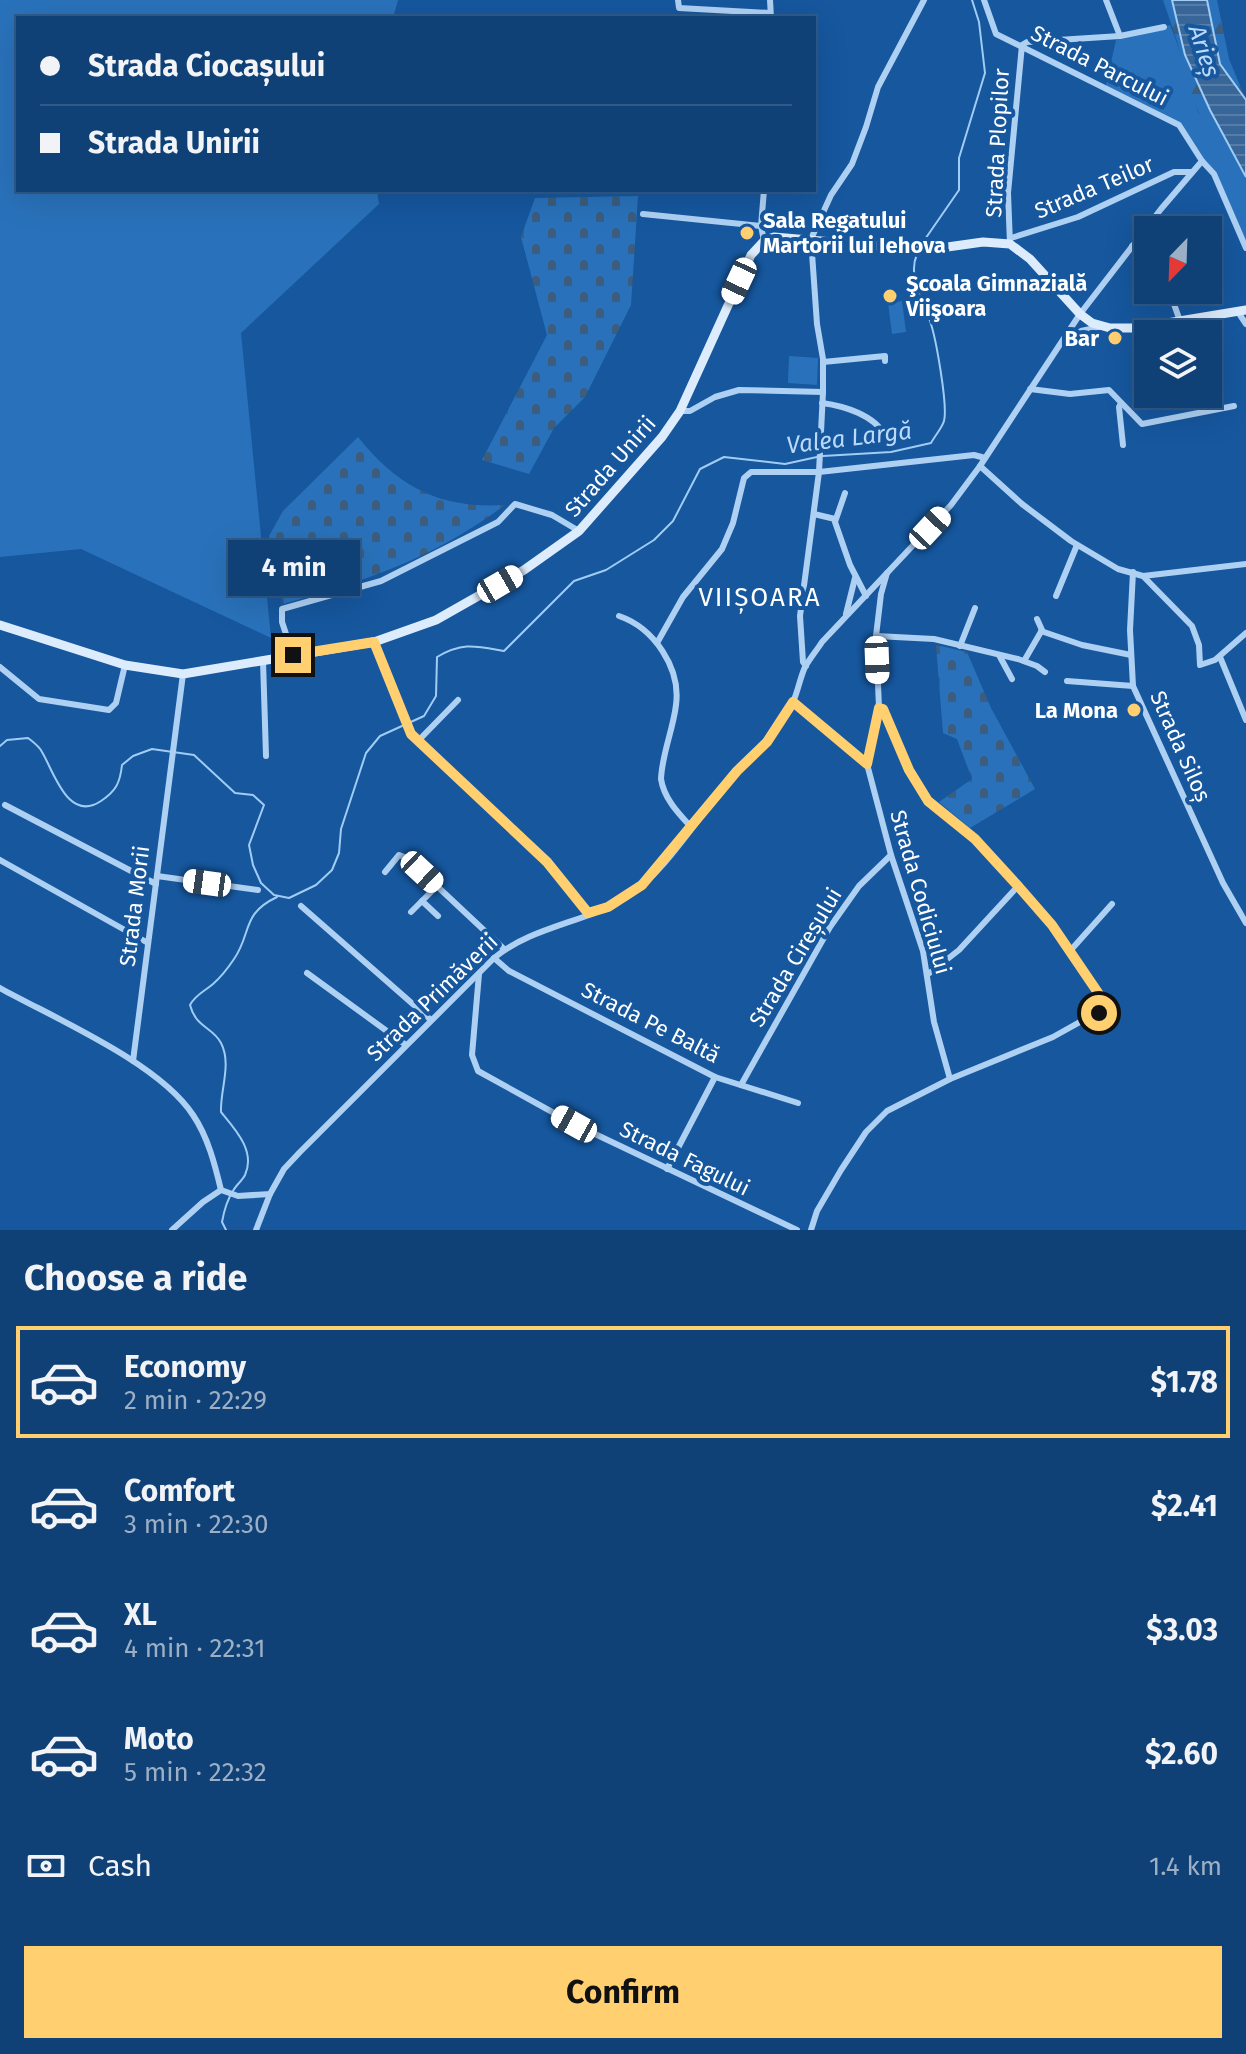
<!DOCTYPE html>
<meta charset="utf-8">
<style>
body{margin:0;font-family:"Fira Sans",sans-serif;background:#1e4c7e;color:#f1f3f6;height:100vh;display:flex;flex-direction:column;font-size:30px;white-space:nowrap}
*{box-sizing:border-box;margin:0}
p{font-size:26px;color:#9cafc5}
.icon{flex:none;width:44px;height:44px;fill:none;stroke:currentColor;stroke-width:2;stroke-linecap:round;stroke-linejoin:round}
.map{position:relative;height:1230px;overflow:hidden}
.sheet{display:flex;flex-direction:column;background:#104176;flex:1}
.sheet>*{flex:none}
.hud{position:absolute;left:16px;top:16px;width:800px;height:176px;border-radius:0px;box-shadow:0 8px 32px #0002,0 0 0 2px #305a88;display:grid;align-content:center;height:176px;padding:0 24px;background:#104176}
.needle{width:52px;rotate:203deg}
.fabs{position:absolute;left:1134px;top:216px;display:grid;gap:16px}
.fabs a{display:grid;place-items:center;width:88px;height:88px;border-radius:0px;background:#104176;box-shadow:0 8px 32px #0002,0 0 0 2px #305a88;font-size:40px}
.end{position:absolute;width:36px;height:36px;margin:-18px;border:10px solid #ffcf70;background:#111;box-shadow:0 0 0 4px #111}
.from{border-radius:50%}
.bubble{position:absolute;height:56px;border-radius:0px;background:#104176;box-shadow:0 8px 32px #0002,0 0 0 2px #305a88;font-size:26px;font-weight:700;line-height:56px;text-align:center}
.car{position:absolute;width:24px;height:48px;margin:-24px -12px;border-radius:10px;box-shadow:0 0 6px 2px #0007;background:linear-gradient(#fff 24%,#345 0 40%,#fff 0 76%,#345 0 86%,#fff 0)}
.hud b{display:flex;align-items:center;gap:28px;height:76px;font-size:30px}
.hud b+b{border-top:2px solid #305a88}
.hud i{width:20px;height:20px;background:#f1f3f6}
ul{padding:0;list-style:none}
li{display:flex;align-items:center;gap:24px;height:112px;margin:0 16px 12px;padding:0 8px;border:4px solid transparent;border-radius:0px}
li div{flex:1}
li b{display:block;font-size:30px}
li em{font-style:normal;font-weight:700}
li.on{border-color:#ffcf70}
li>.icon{width:72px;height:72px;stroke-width:1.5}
h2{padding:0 24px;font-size:36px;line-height:96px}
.pay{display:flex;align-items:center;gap:20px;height:88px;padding:0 24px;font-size:30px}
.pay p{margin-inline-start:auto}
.primary-button{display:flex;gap:16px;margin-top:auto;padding:16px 24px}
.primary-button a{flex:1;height:92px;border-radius:0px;background:#ffcf70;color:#111;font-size:32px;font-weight:700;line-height:92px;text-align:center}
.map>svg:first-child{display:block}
</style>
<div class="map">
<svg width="1246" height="1230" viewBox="0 0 1246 1230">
<defs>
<pattern id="forest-firs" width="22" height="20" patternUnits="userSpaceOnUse" patternTransform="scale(2)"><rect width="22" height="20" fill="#2972bb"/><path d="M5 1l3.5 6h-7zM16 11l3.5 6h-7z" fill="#3c5d7e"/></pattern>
<pattern id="cemetery-stones" width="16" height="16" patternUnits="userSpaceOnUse" patternTransform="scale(2)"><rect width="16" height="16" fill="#2972bb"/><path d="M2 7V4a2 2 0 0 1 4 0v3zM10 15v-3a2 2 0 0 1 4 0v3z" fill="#3c5d7e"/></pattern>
<pattern id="water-rules" width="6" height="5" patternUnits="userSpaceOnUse" patternTransform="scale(2)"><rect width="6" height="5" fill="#386699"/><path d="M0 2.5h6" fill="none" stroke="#567da8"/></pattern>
</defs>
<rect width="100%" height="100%" fill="#16579e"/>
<!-- green -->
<g fill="#2972bb">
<path d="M0,0H398L393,18H18V190H377L379,204L241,333L271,638L81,549L0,557Z"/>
<path d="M1170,25C1183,54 1187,86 1199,114L1210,110L1246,177V249L1214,177L1179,127L1105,89L1116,40Z"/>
<path d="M902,301L906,332L892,334L888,303Z"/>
<path d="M789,356L818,358L817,385L788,383Z"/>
</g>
<!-- forest -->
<g fill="url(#forest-firs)">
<path d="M1163,0H1172L1185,55L1210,110L1200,115L1190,94L1177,41Z"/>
<path d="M1207,0H1217L1229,59L1246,100L1220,64Z"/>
</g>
<!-- cemetery -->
<g fill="url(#cemetery-stones)">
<path d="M638,196L631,305L585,397L554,428L529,474L482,460L547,335L521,237L535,198Z"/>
<path d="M358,437C398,487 440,509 505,505C434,558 366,581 283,604L269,536L283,511Z"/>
<path d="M936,645L967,652L991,708L1035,789L970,828L939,802L972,779L957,739L943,733Z"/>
</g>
<!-- water -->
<path fill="url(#water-rules)" stroke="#a0ccf5" stroke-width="2" d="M1172,0H1207L1220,64L1246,100V177L1210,110L1185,55Z"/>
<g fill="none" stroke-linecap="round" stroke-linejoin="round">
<!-- stream -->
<g stroke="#a0ccf5" stroke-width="2">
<path d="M921,245L959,190V158L985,73L979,22L972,0"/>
<path d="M823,456L891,452L931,443C934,437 942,428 944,421C948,406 936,338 930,321C924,300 907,277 917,254"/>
<path d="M0,746L7,740L28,738C33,742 39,746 42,752C54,772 68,823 101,801C116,791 120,783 122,765L133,756L152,749L194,755L235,793L253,795L264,805L249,845L253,865L261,883L274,895L289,898L316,885L332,870L339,853L341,829L366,753L380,736L424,716L436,696L437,657C463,642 475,646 504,651L574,581L606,570L654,540L673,521L700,469L724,457L785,464L817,457"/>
<path d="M226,1230L222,1222C224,1211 227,1200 233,1191C236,1185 242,1181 245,1175C256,1151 235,1129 221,1112C220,1090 232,1064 221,1043C213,1027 196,1028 190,1005C195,995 205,991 213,984C221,977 228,968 234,959C252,933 241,914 277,897"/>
</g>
<!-- minor -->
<g stroke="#aed0f3" stroke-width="6">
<path d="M678,0L679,8L770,13"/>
<path d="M770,0L771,18"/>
<path d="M984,0L996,34L1179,125L1202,161L1214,174L1246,248"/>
<path d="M1106,0L1120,36"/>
<path d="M764,190L761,226L764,241"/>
<path d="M643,214L761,226"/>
<path d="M1011,238L1078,217L1174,172H1192"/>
<path d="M1010,244L1008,193L1022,45L1027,42L1120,36L1164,27"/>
<path d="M1132,246L1148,252"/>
<path d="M1169,290L1180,321"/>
<path d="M1238,312L1246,324"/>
<path d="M1066,340L1081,331L1100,327"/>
<path d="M823,362L885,356V361"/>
<path d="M1030,389L1070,394L1109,390L1142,424L1234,406"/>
<path d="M822,403C844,406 875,415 885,436"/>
<path d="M1121,403L1119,407L1123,445"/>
<path d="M680,411H690L715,397L739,390L823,392"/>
<path d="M980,466L1022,504L1071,541L1118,569L1143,576L1192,626L1199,645L1200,665L1215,660L1246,633"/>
<path d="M845,493L835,522L850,565L866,596"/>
<path d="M814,514L835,519"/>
<path d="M1133,572L1130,630L1133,686L1223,883L1246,923"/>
<path d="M887,573L881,594L876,636L879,708L867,764L891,855L923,951L934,1022L950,1079"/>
<path d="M1143,576L1246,564"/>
<path d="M1056,596L1077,545"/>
<path d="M846,614L855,578"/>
<path d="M619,616C654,628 681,668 676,705C673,730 662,754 661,779C664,799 679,814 692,828"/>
<path d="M1041,631L1082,645L1131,655"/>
<path d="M876,636L934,639L1018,659L1037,666L1045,672"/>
<path d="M374,642L411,734L547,862L588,913"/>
<path d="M657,643L683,597L722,549L733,523L744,478L751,472H819L974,455L985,458"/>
<path d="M960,646L975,608"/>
<path d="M293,655L282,622V609L381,581L498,522L515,504L552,515L579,531"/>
<path d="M999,655L1012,679"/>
<path d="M1220,657L1246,720"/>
<path d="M263,661L266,756"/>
<path d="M1024,661L1042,630L1037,619"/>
<path d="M806,666L803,662L800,616L819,472L823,392V359L817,324L811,239L831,195L852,164L866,127L878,87L924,0"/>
<path d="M0,667L39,699L109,710L116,703L125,665"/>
<path d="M1067,681L1133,686"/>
<path d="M793,702L867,764"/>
<path d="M418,741L458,700"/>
<path d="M5,805L156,884"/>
<path d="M0,860L148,943"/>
<path d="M385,872L399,855L407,858L504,949"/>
<path d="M157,876L258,890"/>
<path d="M422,901L438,916"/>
<path d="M301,906L431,1020"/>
<path d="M411,912L437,886"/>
<path d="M1070,951L1112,904"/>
<path d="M494,958L509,971L715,1077L798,1103"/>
<path d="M307,973L406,1045"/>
<path d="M479,974L472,1055L478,1071L574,1124L797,1230"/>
<path d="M927,975L959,950L1018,886"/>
<path d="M0,988C56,1019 159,1063 193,1115C208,1137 215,1165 221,1190"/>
<path d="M133,1061L183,674"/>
<path d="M741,1085L830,927L859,886L891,855"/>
<path d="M667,1169L715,1077"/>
<path d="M221,1190L238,1196L270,1194L284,1169L300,1152L494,958C533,926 585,923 627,897C663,874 696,820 724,787C747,758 777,736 793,702C798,691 800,678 805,667C810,658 817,650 822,642L951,505L980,466L1080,314L1161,209L1202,161"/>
<path d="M172,1230L203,1202L221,1190"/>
<path d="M256,1230L270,1194"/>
<path d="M811,1230L817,1211L841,1170L866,1132L887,1111L950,1079L1053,1037L1105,1008V1003L1052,925L1018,886L975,839L928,801L909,770L883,710L879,708"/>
</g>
<!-- secondary -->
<path stroke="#ddecfd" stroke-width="9" d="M0,625L125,665L183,674L374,642L436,620L524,570L579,531L662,437L680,411L751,255L764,241L774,237L926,250L983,242L1010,244L1030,259L1080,314L1092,323L1110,328H1137L1246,310"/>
</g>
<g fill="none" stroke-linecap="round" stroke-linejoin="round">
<!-- route -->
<path stroke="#ffcf70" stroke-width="10" d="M293,655L374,642L411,734L547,862L588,913L608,907L642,885L737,771L767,742L793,702L867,764L879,708L883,709L909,770L928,801L975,839L1018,886L1052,925L1105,1003V1008L1099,1013"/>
</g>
<!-- markers -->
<g fill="#ffcf70" stroke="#16579e" stroke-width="3">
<circle cx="747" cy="233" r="8"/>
<circle cx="890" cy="296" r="8"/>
<circle cx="1115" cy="338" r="8"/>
<circle cx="1134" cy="710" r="8"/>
</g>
<g text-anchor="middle" stroke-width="8" stroke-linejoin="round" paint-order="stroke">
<!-- street labels -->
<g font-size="22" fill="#fff" stroke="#16579e">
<text transform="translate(1100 65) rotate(27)" y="8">Strada Parcului</text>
<text transform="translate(997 143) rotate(-87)" y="8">Strada Plopilor</text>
<text transform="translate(1094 187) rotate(-23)" y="8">Strada Teilor</text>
<text transform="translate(610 466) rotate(-49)" y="8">Strada Unirii</text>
<text transform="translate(1181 746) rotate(66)" y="8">Strada Siloș</text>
<text transform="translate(921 892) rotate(74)" y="8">Strada Codiciului</text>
<text transform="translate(134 906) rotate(-83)" y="8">Strada Morii</text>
<text transform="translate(795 957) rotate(-59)" y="8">Strada Cireșului</text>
<text transform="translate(432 997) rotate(-44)" y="8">Strada Primăverii</text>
<text transform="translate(651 1022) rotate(27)" y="8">Strada Pe Baltă</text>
<text transform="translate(685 1158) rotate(26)" y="8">Strada Fagului</text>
</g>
<!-- poi labels -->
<g font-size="22" font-weight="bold" fill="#fff" stroke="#16579e" text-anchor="start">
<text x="763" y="228">Sala Regatului<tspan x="763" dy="25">Martorii lui Iehova</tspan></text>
<text x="906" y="291">Şcoala Gimnazială<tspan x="906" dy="25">Viişoara</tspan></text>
<text x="1099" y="346" text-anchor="end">Bar</text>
<text x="1118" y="718" text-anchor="end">La Mona</text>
</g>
<!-- water labels -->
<g font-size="24" font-style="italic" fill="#bbdaf9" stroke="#16579e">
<text transform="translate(1204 51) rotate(72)" y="8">Arieș</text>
<text transform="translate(849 438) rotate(-7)" y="8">Valea Largă</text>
</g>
<!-- quarter labels -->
<g font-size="26" letter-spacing="2" fill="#fff" stroke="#16579e">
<text x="760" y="606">VIIȘOARA</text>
</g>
</g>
</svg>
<div class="fabs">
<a><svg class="needle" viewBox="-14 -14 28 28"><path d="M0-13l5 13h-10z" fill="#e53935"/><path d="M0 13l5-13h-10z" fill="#9cafc5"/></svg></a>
<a><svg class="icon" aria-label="layers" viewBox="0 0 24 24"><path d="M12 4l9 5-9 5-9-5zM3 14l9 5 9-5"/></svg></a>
</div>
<i class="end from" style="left:1099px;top:1013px"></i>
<i class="end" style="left:293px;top:655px"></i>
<div class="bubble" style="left:228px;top:540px;width:132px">4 min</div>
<i class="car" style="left:739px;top:281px;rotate:205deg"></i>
<i class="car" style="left:930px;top:528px;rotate:43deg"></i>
<i class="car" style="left:500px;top:584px;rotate:60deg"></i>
<i class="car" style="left:877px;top:660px;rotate:178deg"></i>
<i class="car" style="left:422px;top:872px;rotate:133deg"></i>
<i class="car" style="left:207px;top:883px;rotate:278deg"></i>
<i class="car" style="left:574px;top:1124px;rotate:299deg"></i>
<div class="hud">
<b><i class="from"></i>Strada Ciocașului</b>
<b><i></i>Strada Unirii</b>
</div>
</div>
<section class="sheet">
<h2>Choose a ride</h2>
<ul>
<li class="on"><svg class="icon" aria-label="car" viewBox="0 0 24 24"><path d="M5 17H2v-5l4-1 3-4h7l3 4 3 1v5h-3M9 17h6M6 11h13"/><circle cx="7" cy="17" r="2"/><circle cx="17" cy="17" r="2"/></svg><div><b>Economy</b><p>2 min · 22:29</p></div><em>$1.78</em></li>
<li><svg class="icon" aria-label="car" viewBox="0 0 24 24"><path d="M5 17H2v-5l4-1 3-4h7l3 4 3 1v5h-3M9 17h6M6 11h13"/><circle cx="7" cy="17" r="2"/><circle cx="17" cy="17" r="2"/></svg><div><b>Comfort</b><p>3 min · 22:30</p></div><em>$2.41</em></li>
<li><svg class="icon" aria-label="car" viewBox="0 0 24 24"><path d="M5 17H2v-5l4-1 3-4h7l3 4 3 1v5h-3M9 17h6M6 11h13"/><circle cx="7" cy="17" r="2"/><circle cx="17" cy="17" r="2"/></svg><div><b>XL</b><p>4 min · 22:31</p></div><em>$3.03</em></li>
<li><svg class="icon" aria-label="car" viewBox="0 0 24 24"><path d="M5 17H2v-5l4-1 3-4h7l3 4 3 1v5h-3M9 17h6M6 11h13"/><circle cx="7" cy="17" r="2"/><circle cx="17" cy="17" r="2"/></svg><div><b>Moto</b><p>5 min · 22:32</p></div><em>$2.60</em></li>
</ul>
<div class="pay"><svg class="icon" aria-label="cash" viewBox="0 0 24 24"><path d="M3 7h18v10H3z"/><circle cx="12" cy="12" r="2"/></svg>Cash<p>1.4 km</p></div>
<div class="primary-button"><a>Confirm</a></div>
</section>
